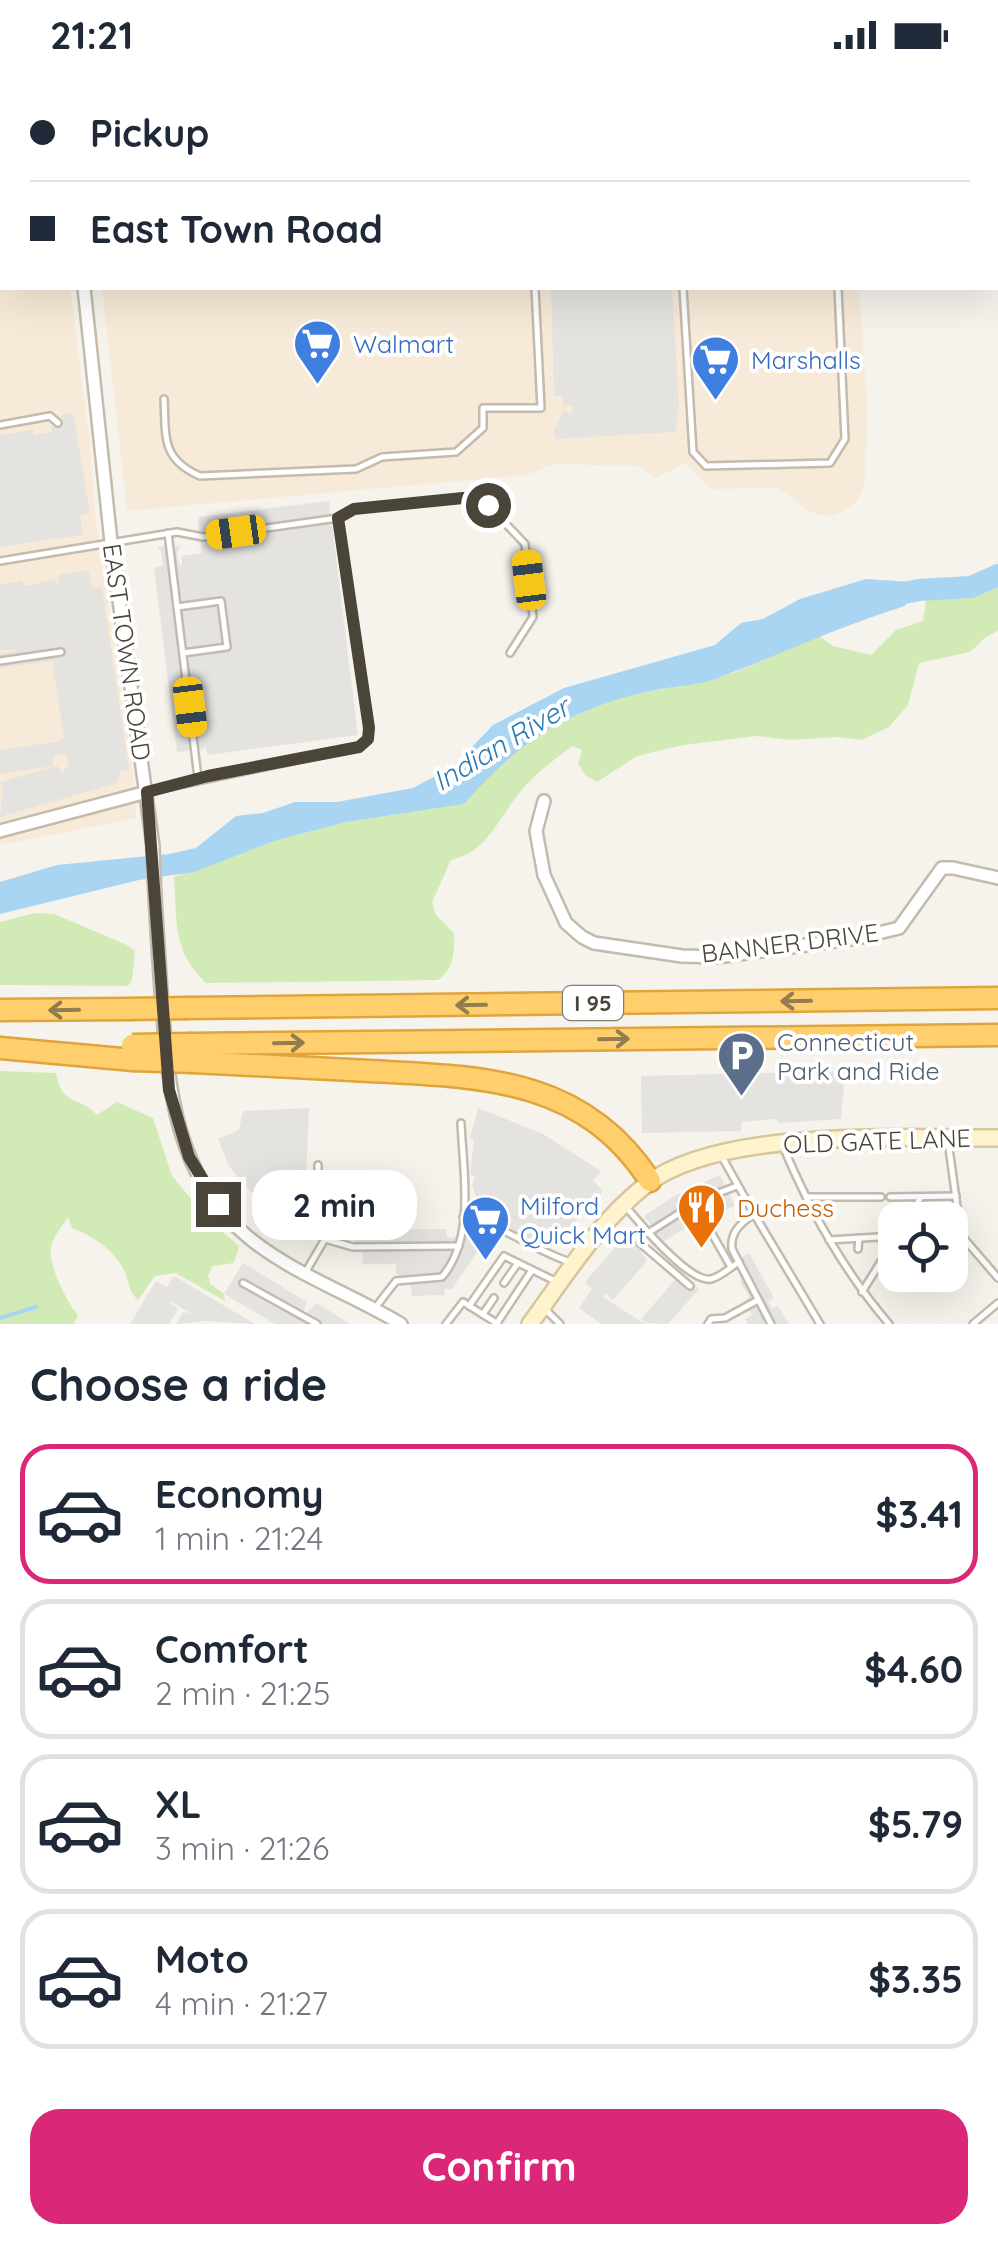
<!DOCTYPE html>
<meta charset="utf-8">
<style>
body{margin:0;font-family:Quicksand,sans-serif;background:#f2f2f3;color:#1f2937;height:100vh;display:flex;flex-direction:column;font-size:38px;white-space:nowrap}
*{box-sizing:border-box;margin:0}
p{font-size:32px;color:#747a83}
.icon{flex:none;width:55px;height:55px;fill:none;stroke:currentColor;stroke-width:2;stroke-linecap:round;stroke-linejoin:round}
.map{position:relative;height:1254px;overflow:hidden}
.panel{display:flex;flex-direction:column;background:#fff;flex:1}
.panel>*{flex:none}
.top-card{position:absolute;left:0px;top:0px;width:1000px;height:220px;box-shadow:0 10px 40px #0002;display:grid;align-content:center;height:220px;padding:0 30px;background:#fff}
.controls{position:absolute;left:878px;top:1132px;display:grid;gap:20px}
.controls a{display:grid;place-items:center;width:90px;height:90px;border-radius:20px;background:#fff;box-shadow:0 10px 40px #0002;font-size:50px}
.end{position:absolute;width:45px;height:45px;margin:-22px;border:12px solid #4b4439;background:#fff;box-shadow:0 0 0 5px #fff}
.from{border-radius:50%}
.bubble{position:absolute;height:70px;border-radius:30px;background:#fff;box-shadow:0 10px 40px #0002;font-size:32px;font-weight:700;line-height:70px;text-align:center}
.car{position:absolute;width:30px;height:60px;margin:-30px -15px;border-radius:12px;box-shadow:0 0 8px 2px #0007;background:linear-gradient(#f5c518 24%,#345 0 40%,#f5c518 0 76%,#345 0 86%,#f5c518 0)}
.top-card b{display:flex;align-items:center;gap:35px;height:95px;font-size:38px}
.top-card b+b{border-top:2px solid #e0e1e3}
.top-card i{width:25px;height:25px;background:#1f2937}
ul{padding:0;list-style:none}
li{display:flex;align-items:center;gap:30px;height:140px;margin:0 20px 15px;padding:0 10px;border:5px solid #e0e1e3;border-radius:30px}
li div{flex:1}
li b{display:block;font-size:38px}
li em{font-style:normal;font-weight:700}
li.on{border-color:#db2777}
li>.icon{width:90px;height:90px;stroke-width:1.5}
h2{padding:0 30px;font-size:45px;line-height:120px}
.button{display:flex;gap:20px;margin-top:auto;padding:20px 30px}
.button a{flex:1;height:115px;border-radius:30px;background:#db2777;color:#fff;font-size:40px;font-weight:700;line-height:115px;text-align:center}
.status{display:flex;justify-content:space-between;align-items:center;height:70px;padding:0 50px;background:#fff;direction:ltr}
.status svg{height:28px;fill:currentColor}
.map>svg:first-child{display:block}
</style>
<div class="status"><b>21:21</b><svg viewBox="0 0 49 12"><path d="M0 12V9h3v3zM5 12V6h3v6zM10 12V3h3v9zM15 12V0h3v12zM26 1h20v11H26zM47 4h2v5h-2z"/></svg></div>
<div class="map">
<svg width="998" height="1254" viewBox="0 0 998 1254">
<rect width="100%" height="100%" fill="#f6f3ec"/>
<!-- commercial -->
<g fill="#f7ead8">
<path d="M0,0H42V2H2V218H70L90,374L96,451L133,702L136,748L0,775Z"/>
<path d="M102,218H859L867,334L865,413L857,431L850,437L835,445L824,446L807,441L791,426L776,418L710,419L686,393L655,408L639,396L555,394L526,405L127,441Z"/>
</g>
<!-- green -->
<g fill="#d2eab5">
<path d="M998,508V561L986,567L970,582L919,593L908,635L889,657L862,670L837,667L790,670L757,666L683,675L637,686L597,712L586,706L578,694L582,680L572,676C557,688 541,699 528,713C501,740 491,782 451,790L432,832L436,845L454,863C455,881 454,899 438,910L206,913C172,881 177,850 174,807L277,770L347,752L463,734C518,672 569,639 650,621C670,617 691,615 711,610C746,601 784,579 818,565L833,576L871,585L896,560L923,551L926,530L933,514L963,509Z"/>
<path d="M35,843L54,844L127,875L135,881L132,910L128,916L0,915V852Z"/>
<path d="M0,1001L56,1003C61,1037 81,1026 97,1045L117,1032L153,1048L172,1106L208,1149L239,1176L234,1193L213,1196L208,1205L210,1214L224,1224L225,1231L176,1203L155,1206L138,1230C130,1222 130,1219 127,1208C120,1184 94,1166 72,1158L68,1147C63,1155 54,1166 51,1176C47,1193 67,1233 78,1245L74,1254H0Z"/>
</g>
<!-- parking -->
<g fill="#e5e3e0">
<path d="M551,218H672L679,337L675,362L555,369L554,360L564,340L571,345L573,336L563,335L562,326H554Z"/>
<path d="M73,343L90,443L80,445L83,465L53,469L50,460L52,469L0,477V365L33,360L34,365L52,362L51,357L64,344Z"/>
<path d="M329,431L358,665L208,685L205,676L203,679L177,682L154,498L163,495L161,481L157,477L181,476L177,482L179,494L182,496V486L202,483L198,447Z"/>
<path d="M89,500L92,518L102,517L129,700L120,702L117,713L0,747L3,720L0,712L58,696L62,705L69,693L66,684L53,686V696L0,704V680L61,671L64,667L52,591L0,598V584L18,580H0V514L22,511L23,516L55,510L59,515V505Z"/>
<path d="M845,1001L841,1049L780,1053L776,1049L742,1052L741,1061L642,1063L641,1006Z"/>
<path d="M309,1038L304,1151L300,1159L248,1119L229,1096L218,1069L239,1060L243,1041Z"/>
<path d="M478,1038L543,1064L601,1101L593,1111L603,1121L558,1172L545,1165L539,1174L474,1138L477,1130L472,1115L475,1106L470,1104L474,1070L470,1068Z"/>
<path d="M720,1105L735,1136L707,1147L703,1139L694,1142L697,1151L664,1171L644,1146L676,1125Z"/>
<path d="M446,1159L447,1168L473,1165L484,1172L451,1220L444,1218L445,1225L412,1226L411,1217L396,1203V1194H362L363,1184L353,1169L354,1160Z"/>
<path d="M628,1163L647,1191L613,1230L607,1224L603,1227L645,1254H601L579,1238L592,1219L585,1212Z"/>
<path d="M749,1183L774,1228L768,1232L772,1239L778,1236L789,1254H748L745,1249L752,1245L745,1232L749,1226L740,1212L742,1187Z"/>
<path d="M243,1193L307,1232L303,1241L305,1244L317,1233L350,1254H275L224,1224Z"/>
<path d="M681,1203L699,1219L668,1254L646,1253L641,1249Z"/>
<path d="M174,1206L255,1254L205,1251L176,1254L183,1242L193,1245L172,1232L171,1234L178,1239L169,1254H130L156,1211L167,1217Z"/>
</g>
<!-- water -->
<path fill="#a9d4f2" d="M866,509L912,512L905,536C840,556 781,584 718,608C697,616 672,616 650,621C569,639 518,672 464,734L347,752L277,770L194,802L139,810L0,844V812L57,795L169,784L196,778L236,746L263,743L295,732H337L413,718L454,696L493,655L564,618L715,575L741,553L763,549L800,529Z"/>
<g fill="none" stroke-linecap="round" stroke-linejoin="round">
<!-- stream -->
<path stroke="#a9d4f2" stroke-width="4" d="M0,1248L36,1237"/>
<!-- river -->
<g stroke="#a9d4f2" stroke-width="22">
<path d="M962,2L969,0"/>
<path d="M998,126V127"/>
<path d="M880,528L919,520L971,517L998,505"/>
</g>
<defs>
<g id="service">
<path d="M112,0V2"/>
<path d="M202,0V2"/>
<path d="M296,0V2"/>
<path d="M533,0V2"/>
<path d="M824,0V2"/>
<path d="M697,2V0"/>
<path d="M0,95H2"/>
<path d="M683,218L693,382L706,396L830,393L845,369L838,218"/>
<path d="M164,329C166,367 161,389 200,406L356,399L382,387L456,382L483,358V338H541L535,218"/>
<path d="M0,355L50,346L58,353"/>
<path d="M338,448L354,439L463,428L488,435L525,474L533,547L510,583"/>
<path d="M168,463L198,708"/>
<path d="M0,491L177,462L203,467L338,448L369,657L368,669L359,677L150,721"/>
<path d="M177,537L221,531L227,577L183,583"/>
<path d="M0,591L61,582"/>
<path d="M948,1071L961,1165L998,1208"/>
<path d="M783,1076C810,1141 843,1200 889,1254"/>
<path d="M721,1085L754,1144C741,1153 730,1162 732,1179L771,1254"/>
<path d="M806,1127H881"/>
<path d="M890,1127L956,1126"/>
<path d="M695,1134L731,1197"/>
<path d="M626,1137C640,1153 689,1213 711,1209C720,1207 731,1197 739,1192"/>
<path d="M754,1144L820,1254"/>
<path d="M463,1147C500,1153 533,1180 570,1192"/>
<path d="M907,1150L921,1127"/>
<path d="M648,1163L700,1130L737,1116"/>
<path d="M325,1169L353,1177L459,1176"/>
<path d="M829,1170L895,1166"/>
<path d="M640,1173L690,1216"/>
<path d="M858,1179L859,1168"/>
<path d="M305,1203L325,1169L318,1148V1095"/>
<path d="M243,1213L317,1254"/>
<path d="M504,1213L518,1193"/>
<path d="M862,1222L895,1169"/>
<path d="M469,1236L504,1186L557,1212"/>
<path d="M375,1238L396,1211L442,1207C476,1167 463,1102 461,1053"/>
<path d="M545,1239L560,1254"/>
<path d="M483,1244L494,1228"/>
<path d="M497,1253L532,1200"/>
<path d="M446,1254L463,1232L498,1254"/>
<path d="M708,1254L711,1249L725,1248L758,1230"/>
<path d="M973,1254L998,1233"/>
</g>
<g id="minor">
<path d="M57,0V2"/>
<path d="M84,218L111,472L153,776C154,824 158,873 161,921C168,1010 172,1105 248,1167C293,1204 351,1224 401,1254"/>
<path d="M544,731L536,761L544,805L566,853L582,867L594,873L682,886L718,887L858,868L899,858L942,798H953L998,808"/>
<path d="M0,761L147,722"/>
</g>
<path id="secondary" d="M530,1254C566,1205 599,1151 647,1114C721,1057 906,1069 998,1068"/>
<g id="motorway">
<path d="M187,938L998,928"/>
<path d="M0,940L129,939"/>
<path d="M191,974L998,965"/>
<path d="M0,978L133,990"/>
<path d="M193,992C252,995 311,998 370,1001C481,1007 583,1007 650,1111"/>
</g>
</defs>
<!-- service casing -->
<use href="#service" stroke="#c2bbae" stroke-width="10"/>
<!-- minor casing -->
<use href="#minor" stroke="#c2bbae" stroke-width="16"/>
<!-- secondary casing -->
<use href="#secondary" stroke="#d6c79b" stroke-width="20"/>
<!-- motorway casing -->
<use href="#motorway" stroke="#e0a43c" stroke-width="25"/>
<!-- service -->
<use href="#service" stroke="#fff" stroke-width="5"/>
<!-- minor -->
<use href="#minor" stroke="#fff" stroke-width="11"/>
<!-- secondary -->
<use href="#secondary" stroke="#fff3cd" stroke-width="15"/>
<!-- motorway -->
<use href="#motorway" stroke="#ffcf6e" stroke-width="20"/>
<defs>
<g id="motorway-bridge">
<path d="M129,939L187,938"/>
<path d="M132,975L191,974"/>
<path d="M133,990L193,992"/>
</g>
</defs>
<!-- motorway-bridge casing -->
<use href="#motorway-bridge" stroke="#e0a43c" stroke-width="25" stroke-linecap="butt"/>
<!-- motorway-bridge -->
<use href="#motorway-bridge" stroke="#ffcf6e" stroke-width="20"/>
</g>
<!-- one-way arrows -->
<defs><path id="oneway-shaft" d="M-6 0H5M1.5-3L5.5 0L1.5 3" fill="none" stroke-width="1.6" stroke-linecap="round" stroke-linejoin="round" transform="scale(2.5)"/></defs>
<g stroke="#937c4e">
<use href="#oneway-shaft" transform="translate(796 931) rotate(179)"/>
<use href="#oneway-shaft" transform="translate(471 935) rotate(179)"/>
<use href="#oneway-shaft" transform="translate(64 940) rotate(179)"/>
<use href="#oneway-shaft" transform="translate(614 969) rotate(-1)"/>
<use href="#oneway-shaft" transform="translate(289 973) rotate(-1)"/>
</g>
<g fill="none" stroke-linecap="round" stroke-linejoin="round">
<!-- route -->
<path stroke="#4b4439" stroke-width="12" d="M218,1134L189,1087L169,1020L147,722L208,706L359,677L368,669L369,658L338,448L354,439L463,428L488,435"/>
</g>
<!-- icons -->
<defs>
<symbol id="supermarket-pin" viewBox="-11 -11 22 30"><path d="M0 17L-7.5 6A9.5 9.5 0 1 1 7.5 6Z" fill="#3f7fe0" stroke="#fff"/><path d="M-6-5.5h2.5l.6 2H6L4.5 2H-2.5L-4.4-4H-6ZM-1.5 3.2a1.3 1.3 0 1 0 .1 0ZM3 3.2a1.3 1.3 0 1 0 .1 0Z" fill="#fff"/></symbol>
<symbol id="parking-pin" viewBox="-11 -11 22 30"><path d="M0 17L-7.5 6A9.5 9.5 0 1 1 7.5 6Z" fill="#5c6f8a" stroke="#fff"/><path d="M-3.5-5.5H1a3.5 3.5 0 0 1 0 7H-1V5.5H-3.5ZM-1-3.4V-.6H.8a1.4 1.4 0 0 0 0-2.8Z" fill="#fff"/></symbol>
<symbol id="restaurant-pin" viewBox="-11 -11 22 30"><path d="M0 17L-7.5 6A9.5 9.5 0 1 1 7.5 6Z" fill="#e8710a" stroke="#fff"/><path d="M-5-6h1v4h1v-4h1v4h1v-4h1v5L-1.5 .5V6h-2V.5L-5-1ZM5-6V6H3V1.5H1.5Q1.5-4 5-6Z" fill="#fff"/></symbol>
</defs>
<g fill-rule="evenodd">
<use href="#supermarket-pin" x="290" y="246" width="55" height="75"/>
<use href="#supermarket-pin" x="688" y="262" width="55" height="75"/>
<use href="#parking-pin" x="714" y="958" width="55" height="75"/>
<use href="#restaurant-pin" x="674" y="1110" width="55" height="75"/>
<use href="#supermarket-pin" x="458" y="1122" width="55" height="75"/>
</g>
<g text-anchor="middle" stroke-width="8" stroke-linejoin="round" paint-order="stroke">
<!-- shield labels -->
<rect fill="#fff" stroke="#817c74" stroke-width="2.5" x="563" y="916" width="60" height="34" rx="8"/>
<g font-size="22" font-weight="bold" fill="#4b4439">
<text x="593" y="941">I 95</text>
</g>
<!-- shop labels -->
<g font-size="25" fill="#366cbe" stroke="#fff" text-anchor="start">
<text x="353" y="283">Walmart</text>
<text x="751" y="299">Marshalls</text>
<text x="520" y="1145">Milford<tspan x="520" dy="29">Quick Mart</tspan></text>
</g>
<!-- street labels -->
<g font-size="25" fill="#4b4439" stroke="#fff">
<text transform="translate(127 582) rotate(82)" y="9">EAST TOWN ROAD</text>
<text transform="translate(790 873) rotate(-7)" y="9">BANNER DRIVE</text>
<text transform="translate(877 1071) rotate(-2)" y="9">OLD GATE LANE</text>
</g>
<!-- service labels -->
<g font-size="25" fill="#4e5e75" stroke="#fff" text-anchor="start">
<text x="777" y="981">Connecticut<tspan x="777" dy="29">Park and Ride</tspan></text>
</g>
<!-- food labels -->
<g font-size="25" fill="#c56008" stroke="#fff" text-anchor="start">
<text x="737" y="1147">Duchess</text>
</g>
<!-- water labels -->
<g font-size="28" font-style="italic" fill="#2e7ab2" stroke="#fff">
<text transform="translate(501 674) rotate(-31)" y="10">Indian River</text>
</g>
</g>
</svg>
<div class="controls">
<a><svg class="icon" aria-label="locate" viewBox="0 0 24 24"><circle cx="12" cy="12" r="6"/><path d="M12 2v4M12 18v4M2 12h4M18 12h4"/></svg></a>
</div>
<i class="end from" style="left:488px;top:435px"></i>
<i class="end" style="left:218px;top:1134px"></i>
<div class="bubble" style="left:252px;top:1100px;width:165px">2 min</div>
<i class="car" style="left:236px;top:462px;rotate:262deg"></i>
<i class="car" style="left:529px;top:510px;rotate:353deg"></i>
<i class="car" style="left:190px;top:637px;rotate:173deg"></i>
<div class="top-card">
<b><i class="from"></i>Pickup</b>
<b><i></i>East Town Road</b>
</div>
</div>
<section class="panel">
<h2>Choose a ride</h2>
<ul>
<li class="on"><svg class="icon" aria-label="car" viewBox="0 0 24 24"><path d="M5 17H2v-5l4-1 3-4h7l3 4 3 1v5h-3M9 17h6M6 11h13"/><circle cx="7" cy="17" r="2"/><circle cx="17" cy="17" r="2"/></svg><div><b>Economy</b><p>1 min · 21:24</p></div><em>$3.41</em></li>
<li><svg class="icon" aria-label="car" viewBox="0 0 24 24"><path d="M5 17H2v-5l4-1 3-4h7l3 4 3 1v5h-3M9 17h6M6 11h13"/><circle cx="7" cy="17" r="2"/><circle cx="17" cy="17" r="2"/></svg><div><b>Comfort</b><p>2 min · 21:25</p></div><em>$4.60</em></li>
<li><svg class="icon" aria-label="car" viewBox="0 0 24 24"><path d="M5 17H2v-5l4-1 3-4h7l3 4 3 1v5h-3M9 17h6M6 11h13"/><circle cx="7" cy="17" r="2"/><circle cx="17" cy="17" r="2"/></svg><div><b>XL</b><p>3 min · 21:26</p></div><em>$5.79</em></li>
<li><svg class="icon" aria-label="car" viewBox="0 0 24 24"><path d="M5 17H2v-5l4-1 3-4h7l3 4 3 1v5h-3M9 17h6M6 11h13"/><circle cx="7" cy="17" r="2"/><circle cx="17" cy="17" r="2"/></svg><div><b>Moto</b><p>4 min · 21:27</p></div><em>$3.35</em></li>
</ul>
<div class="button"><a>Confirm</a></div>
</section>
